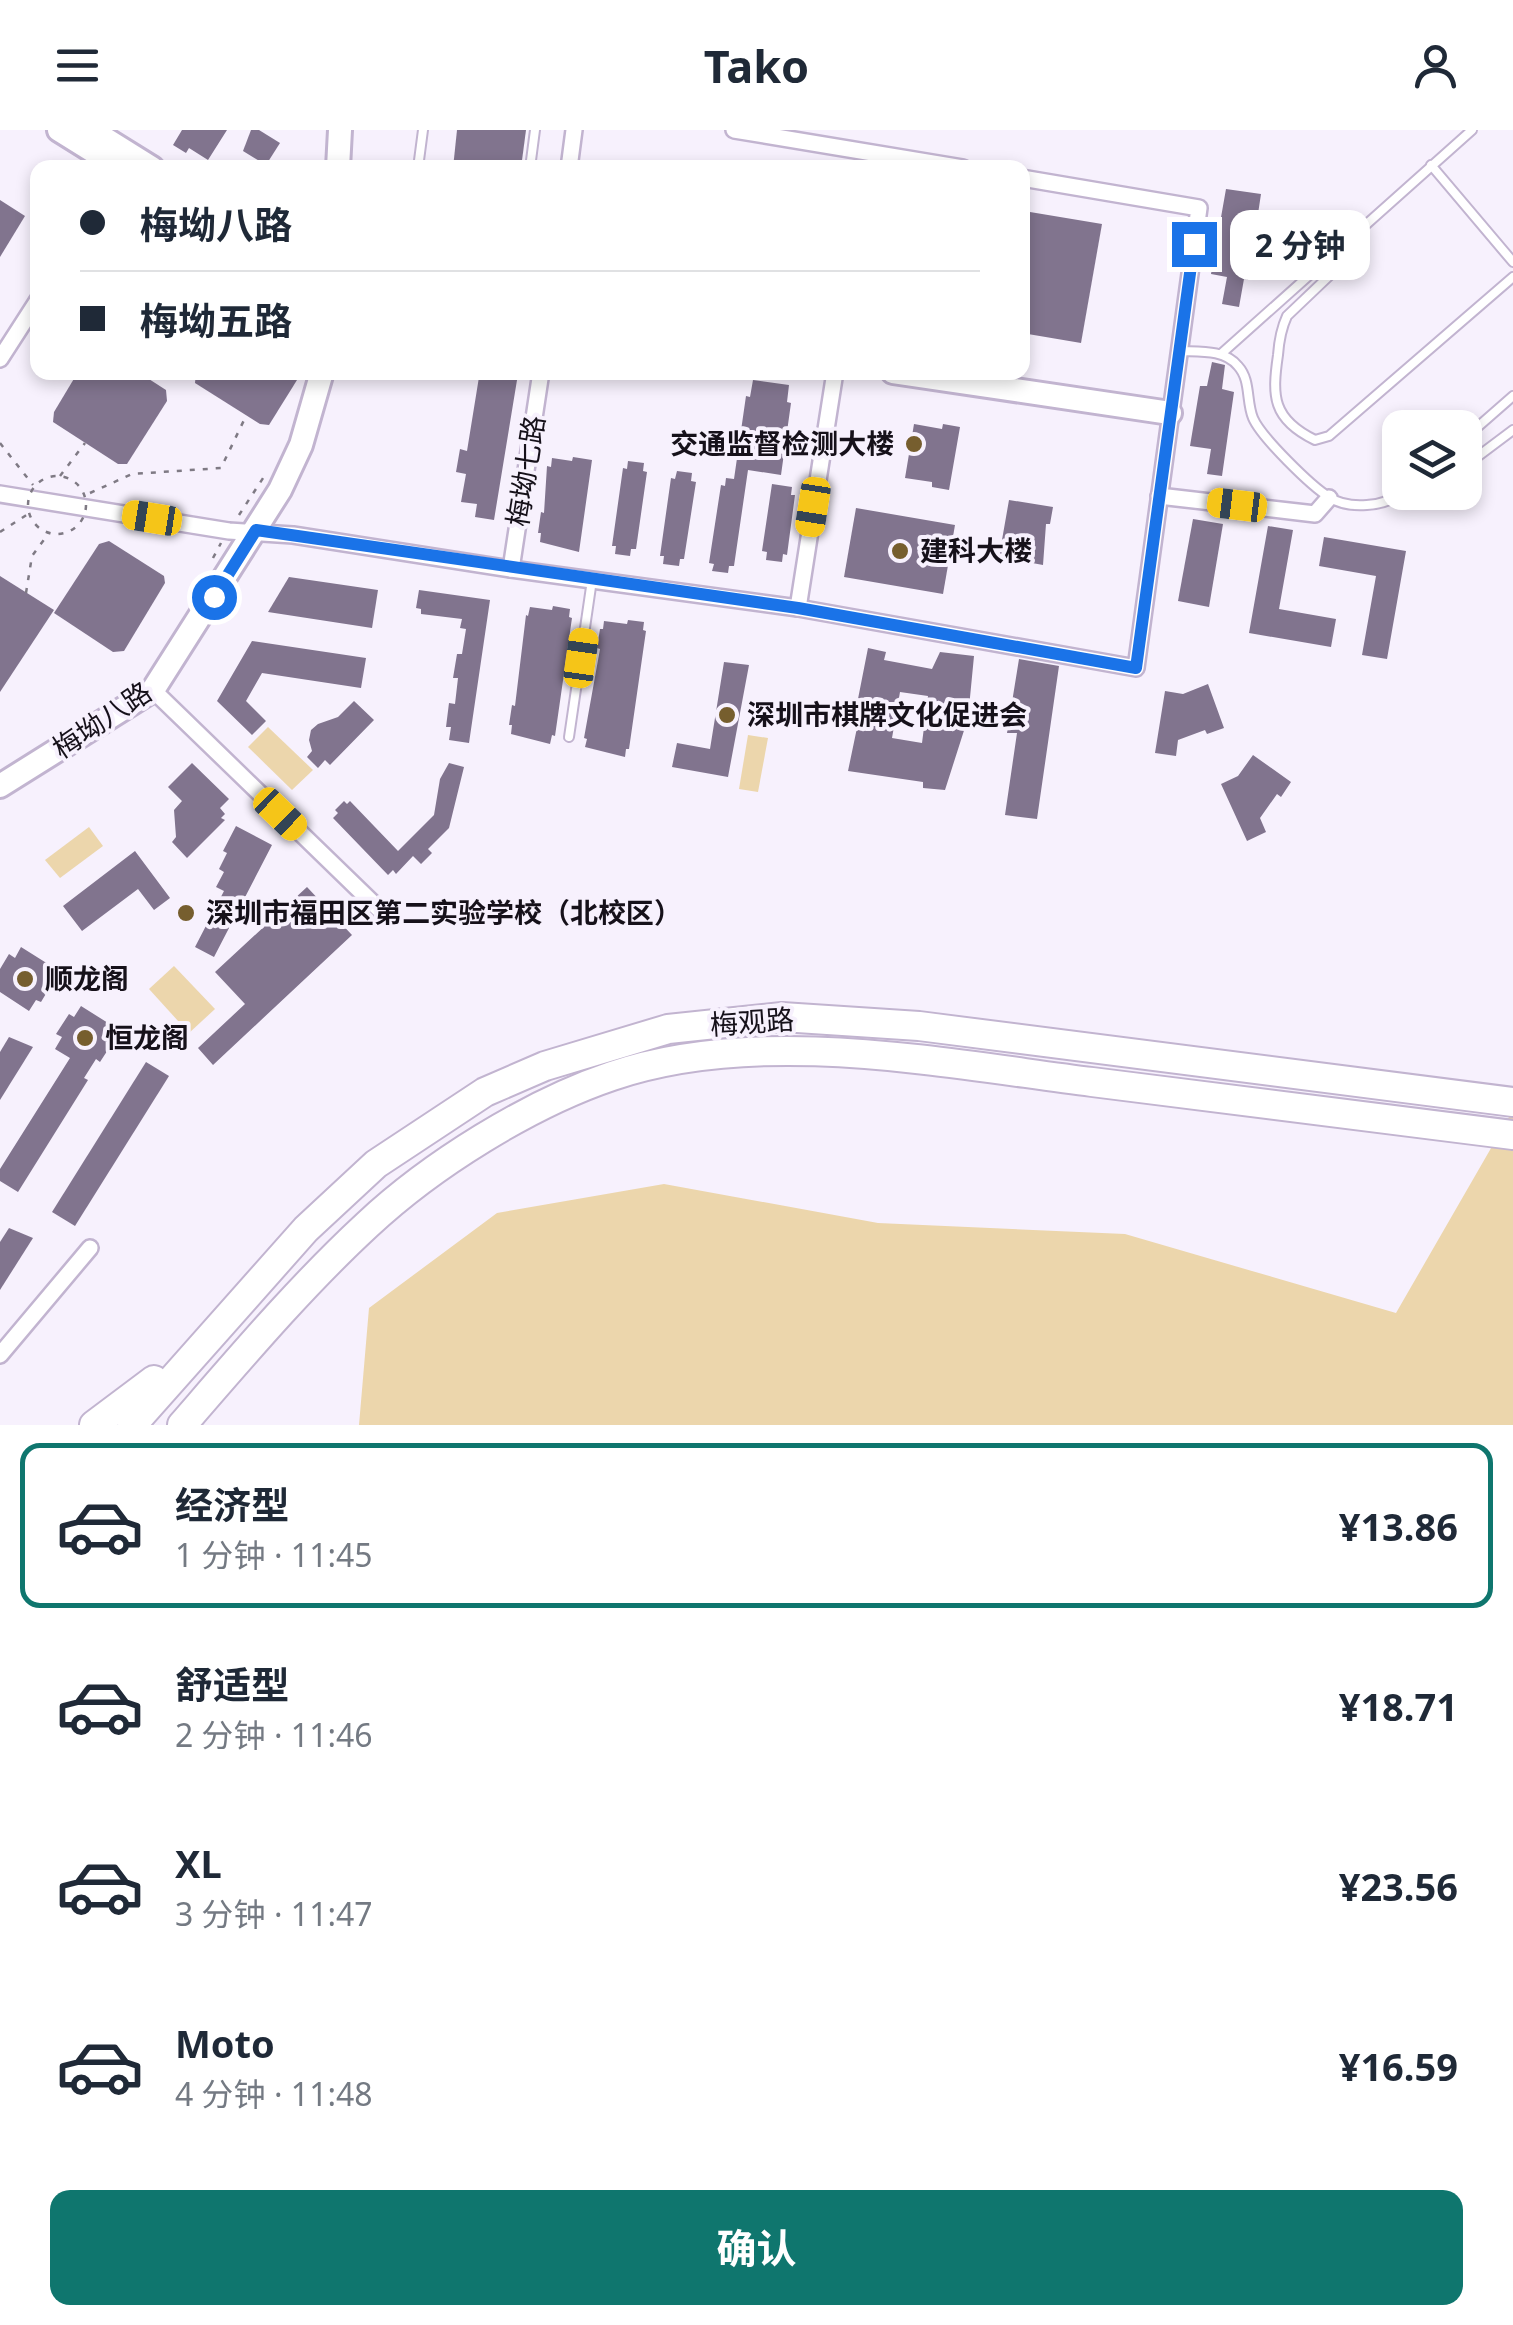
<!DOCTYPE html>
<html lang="zh">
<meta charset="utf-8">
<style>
body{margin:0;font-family:"Noto Sans","Noto Sans SC",sans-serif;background:#f6f6f7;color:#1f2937;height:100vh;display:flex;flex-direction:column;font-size:38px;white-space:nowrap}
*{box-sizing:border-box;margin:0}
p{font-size:32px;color:#747a83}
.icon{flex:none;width:55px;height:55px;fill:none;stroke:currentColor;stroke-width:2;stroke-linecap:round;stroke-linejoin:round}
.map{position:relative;height:1295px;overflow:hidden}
.panel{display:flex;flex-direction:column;background:#fff;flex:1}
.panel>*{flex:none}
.top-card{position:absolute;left:30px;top:30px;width:1000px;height:220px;border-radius:20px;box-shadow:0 5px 15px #0003;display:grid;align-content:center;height:220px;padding:0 50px;background:#fff}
.controls{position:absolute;left:1382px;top:280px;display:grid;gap:20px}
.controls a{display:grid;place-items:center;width:100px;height:100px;border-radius:20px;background:#fff;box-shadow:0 5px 15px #0003;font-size:50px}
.end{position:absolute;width:45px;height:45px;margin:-22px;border:12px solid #1a73e8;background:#fff;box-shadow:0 0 0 5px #fff}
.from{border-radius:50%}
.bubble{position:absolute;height:70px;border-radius:20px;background:#fff;box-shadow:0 5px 15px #0003;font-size:32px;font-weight:700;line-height:70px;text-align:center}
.car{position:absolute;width:30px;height:60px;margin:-30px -15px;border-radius:12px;box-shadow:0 0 8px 2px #0007;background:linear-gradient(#f5c518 24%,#345 0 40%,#f5c518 0 76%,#345 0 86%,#f5c518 0)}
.top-card b{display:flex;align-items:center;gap:35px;height:95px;font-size:38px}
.top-card b+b{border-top:2px solid #e0e1e3}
.top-card i{width:25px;height:25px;background:#1f2937}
ul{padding:18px 0 0;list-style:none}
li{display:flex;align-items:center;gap:30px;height:165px;margin:0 20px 15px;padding:0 30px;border:5px solid transparent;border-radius:20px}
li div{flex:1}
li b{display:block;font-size:38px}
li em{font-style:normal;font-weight:700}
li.selected{border-color:#0f766e}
li>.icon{width:90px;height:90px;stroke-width:1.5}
.cta{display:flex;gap:20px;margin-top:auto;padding:20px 50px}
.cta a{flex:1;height:115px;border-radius:20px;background:#0f766e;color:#fff;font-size:40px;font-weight:700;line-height:115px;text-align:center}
header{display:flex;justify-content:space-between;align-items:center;height:130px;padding:0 50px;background:#fff;font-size:45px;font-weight:700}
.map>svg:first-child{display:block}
</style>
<header><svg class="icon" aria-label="menu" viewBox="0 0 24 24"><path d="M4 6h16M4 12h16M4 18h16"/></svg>Tako<svg class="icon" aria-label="person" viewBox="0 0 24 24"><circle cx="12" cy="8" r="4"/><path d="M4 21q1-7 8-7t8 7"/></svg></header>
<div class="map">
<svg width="1513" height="1295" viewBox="0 0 1513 1295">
<rect width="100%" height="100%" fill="#f7f1fd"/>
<!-- green -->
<g fill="#ecd6ac">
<path d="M268,597L313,640L292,660L248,617Z"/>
<path d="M748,605L768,608L758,662L739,659Z"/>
<path d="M89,697L103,716L60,748L45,730Z"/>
<path d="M174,836L215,879L189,903L149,859Z"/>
<path d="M1513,980V1295H359L369,1178L497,1083L664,1054L878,1093L1125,1104L1396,1183Z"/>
</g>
<!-- building -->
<g fill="#81748e" fill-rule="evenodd">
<path d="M182,0H227L208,30L189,18L186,23L173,15Z"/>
<path d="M251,0H259L280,13L266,35L243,21Z"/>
<path d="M457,0H526L521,38H453Z"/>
<path d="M1226,59L1261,64L1248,150L1244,149L1239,177L1222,174L1227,147L1211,144Z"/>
<path d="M0,70L25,86L0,127Z"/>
<path d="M1024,81L1102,94L1081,213L1022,203Z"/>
<path d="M1212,232L1225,235L1222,259L1234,262L1222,346L1207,344L1211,319L1190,316L1200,256H1207Z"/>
<path d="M78,242H138L166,260L167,271L127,334H118L53,292L54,282Z"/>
<path d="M196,242H302L269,295L260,294L195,253Z"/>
<path d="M500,242L518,244L494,390L475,387L477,374L461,372L466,344L456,342L460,319L467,321L479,247L499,250Z"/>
<path d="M753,250L789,255L787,272L791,273L781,345L748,340L734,436H729L728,443L712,441L714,434L709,433L721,355L725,356L726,348L734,349L746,266L750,267Z"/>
<path d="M914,294L942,299L943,294L960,297L949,360L932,357V352L905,348Z"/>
<path d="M573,327L592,330L579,422L540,412L541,403H538L541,382L544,383L547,336L551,337L552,328L572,331Z"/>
<path d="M628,331L644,333L643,341L647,342L636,419H631L630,426L615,424L616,416H612L623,338L627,339Z"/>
<path d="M677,341L692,343L691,351L696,352L684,429H680L679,436L663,434L664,426H660L671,348L675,349Z"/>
<path d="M772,354L792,357L791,365H795L787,425L783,424L782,432L766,430L767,422L762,421Z"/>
<path d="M1009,370L1053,377L1050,394H1046L1043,435L999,427Z"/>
<path d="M856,378L955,395L943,464L844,447Z"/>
<path d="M1193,389L1223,394L1209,477L1178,471Z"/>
<path d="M1268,396L1293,400L1279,479L1336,489L1331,517L1249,503Z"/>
<path d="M1324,407L1406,421L1387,529L1362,525L1376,446L1319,436Z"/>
<path d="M109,411L164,446L165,453L124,521L113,522L54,483L99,414Z"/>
<path d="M0,446L54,480L0,562Z"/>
<path d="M289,447L378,460L372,498L268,482Z"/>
<path d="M419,460L490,470L469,613L449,610L451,597H446L449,573L455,574L458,548H453L457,524H462L466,499L460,498L462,489L421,484V479L416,478Z"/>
<path d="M553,476L570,479L569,487L572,488L555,606L552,605L550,614L511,604L512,595H509L512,575L515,576L526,485L528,486L530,477L552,480Z"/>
<path d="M628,490L644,492L643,500L646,501L629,619H626L625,627L585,617L587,609L584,608L600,519L597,518L600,499H603L604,491L627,494Z"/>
<path d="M252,511L366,528L361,558L262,543L246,571L266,591L252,605L217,571Z"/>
<path d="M868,518L886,522L884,530L932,539L940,522L974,526L968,588L945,660L923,658V652L848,641L858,593L850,592L852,574H857ZM900,562L928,566L922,613L892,608Z"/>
<path d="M1019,529L1059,536L1037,689L1005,685L1017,603H1007Z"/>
<path d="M724,532L749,535L728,647L672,637L677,613L710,619Z"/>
<path d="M1208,554L1224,598L1207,604L1205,600L1178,610L1176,626L1155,623L1165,561L1183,564Z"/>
<path d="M354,571L374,590L330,635L325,630L318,638L307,627L312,621L309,610L311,600L318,594L338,587Z"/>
<path d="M1253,625L1291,652L1281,667L1277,664L1260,688L1266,702L1247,711L1221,654L1238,646Z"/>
<path d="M192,633L229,669L220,678L225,684L221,688L225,690L187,728L172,712L176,707L174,680L182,671L168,657Z"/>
<path d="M449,633L464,637L449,698L428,719L432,723L421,734L413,726L396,744L393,740L388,745L333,688L338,683L335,680L344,671L347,674L350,671L398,721L434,685L440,649Z"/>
<path d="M236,696L272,715L214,827L195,817L224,761L216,757L224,742L219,739L227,723L223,721Z"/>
<path d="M135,721L170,768L154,780L138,759L82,801L63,776Z"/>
<path d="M307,757L352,805L213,935L198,918L245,874L215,842Z"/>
<path d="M21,817L56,839L49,849L53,852L41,872L36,870L29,881L0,862V839L9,824L15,828Z"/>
<path d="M81,876L116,898L109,909L113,912L100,932L96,929L84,948L88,950L18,1062L0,1051V1039L70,928L55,919L62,907L56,904L69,884L74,887Z"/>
<path d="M9,907L33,917L0,970V922Z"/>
<path d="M146,932L169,946L75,1096L52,1082Z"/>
<path d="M9,1098L33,1108L0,1160V1112Z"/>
</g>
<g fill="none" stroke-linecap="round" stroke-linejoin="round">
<defs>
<g id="lane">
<path d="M1431,35L1513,132"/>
<path d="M418,38L423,0"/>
<path d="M530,38L535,0"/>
<path d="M1350,126L1287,186C1281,199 1279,211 1278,225C1272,266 1272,289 1315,310L1329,306L1513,147"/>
<path d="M1179,221C1199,222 1224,219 1238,236C1251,250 1246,271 1253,288C1261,307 1311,356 1329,367C1348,380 1386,377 1403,362"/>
<path d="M1221,224L1472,0"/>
<path d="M1465,308L1513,266"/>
<path d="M1465,336L1513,300"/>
<path d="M569,607L592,450"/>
</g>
<g id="street">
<path d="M734,0L963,38"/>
<path d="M569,38L574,0"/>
<path d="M0,229L38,170"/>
<path d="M0,364L229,401L293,405L511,439L798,478L1136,538L1199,78L1022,48"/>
<path d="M1159,366L1315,384L1329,368"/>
<path d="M511,439L541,242"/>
<path d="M798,478L835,242"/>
<path d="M153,560L383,783"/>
<path d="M0,1225L90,1118"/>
</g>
<g id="secondary">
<path d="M59,0L120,38"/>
<path d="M91,0L152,38"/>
<path d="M338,38L340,0"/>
<path d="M893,242L1170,283"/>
<path d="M0,656L153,560L280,360L301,315L322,242"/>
</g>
<g id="highway">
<path d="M94,1295L154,1250"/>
<path d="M132,1295L306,1099L376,1034L485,962L545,936L668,899L782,887L919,896L1513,972"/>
<path d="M182,1295C241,1227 301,1156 367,1095C431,1035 529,974 612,946C760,896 941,933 1092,952C1233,969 1373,987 1513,1005"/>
</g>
</defs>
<!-- lane casing -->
<use href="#lane" stroke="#c2b4d0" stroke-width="12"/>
<!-- street casing -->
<use href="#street" stroke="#c2b4d0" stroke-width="20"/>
<!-- secondary casing -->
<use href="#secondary" stroke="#c2b4d0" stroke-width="28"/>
<!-- highway casing -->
<use href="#highway" stroke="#c2b4d0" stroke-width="32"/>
<!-- path -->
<g stroke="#7f7a84" stroke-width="2.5" stroke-dasharray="5 8" stroke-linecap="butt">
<path d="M0,313L33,355"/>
<path d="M60,346L85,313"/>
<path d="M90,363L132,344L221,338L246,286"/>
<path d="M239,385L267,342"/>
<path d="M0,402L28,384"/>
<path d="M213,428L221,413"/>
<path d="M26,463L32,426L49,403"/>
</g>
<!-- lane -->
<use href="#lane" stroke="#fff" stroke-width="8"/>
<!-- street -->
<use href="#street" stroke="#fff" stroke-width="15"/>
<!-- secondary -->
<use href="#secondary" stroke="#fff" stroke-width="22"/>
<!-- highway -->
<use href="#highway" stroke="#fff" stroke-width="28"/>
<!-- path-bridge -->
<circle stroke="#7f7a84" stroke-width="2.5" stroke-dasharray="5 8" stroke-linecap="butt" cx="57" cy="375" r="29"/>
</g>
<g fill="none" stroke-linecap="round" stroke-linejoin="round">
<!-- route -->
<path stroke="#1a73e8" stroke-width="12" d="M214,467L256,400L798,478L1136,538L1194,114"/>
</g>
<!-- markers -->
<g fill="#765e2e" stroke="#f7f1fd" stroke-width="4">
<circle cx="914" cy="314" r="10"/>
<circle cx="900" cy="421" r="10"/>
<circle cx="727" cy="585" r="10"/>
<circle cx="186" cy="783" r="10"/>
<circle cx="25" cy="849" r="10"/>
<circle cx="85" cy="908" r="10"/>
</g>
<g text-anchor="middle" stroke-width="8" stroke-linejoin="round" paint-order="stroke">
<!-- poi labels -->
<g font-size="28" font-weight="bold" fill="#16111a" stroke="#f7f1fd" text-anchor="start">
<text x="894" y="324" text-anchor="end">交通监督检测大楼</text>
<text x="920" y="431">建科大楼</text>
<text x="747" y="595">深圳市棋牌文化促进会</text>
<text x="206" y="793">深圳市福田区第二实验学校（北校区）</text>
<text x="45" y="859">顺龙阁</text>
<text x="105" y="918">恒龙阁</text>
</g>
<!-- street labels -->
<g font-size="28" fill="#16111a" stroke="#f7f1fd">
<text transform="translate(526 341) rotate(-81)" y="10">梅坳七路</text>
<text transform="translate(102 590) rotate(-34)" y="10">梅坳八路</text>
<text transform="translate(752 892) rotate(-4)" y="10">梅观路</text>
</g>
</g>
</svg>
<div class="controls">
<a><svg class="icon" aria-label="layers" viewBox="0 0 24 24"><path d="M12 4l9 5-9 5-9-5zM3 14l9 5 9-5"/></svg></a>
</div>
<i class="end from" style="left:214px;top:467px"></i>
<i class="end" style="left:1194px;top:114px"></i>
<div class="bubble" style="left:1230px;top:80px;width:140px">2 分钟</div>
<i class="car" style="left:1237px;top:375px;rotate:277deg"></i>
<i class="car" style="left:813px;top:377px;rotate:189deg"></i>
<i class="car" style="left:152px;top:388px;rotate:279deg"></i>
<i class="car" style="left:581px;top:528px;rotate:8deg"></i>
<i class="car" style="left:280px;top:684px;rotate:134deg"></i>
<div class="top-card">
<b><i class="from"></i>梅坳八路</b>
<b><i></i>梅坳五路</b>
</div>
</div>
<section class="panel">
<ul>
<li class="selected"><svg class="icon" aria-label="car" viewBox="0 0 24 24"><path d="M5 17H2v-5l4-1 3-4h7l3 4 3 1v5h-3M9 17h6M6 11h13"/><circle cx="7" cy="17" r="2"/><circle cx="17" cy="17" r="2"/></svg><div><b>经济型</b><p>1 分钟 · 11:45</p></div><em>¥13.86</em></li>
<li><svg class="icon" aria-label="car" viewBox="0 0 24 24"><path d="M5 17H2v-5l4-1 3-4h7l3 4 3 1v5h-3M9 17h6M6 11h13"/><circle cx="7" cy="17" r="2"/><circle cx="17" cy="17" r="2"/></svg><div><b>舒适型</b><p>2 分钟 · 11:46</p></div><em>¥18.71</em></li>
<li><svg class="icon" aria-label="car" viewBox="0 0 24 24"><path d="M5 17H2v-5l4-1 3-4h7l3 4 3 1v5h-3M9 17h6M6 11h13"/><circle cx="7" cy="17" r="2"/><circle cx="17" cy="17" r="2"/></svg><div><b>XL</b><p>3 分钟 · 11:47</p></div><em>¥23.56</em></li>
<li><svg class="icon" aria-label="car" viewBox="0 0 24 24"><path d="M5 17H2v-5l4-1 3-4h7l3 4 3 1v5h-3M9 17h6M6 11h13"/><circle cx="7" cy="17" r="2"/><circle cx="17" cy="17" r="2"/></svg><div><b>Moto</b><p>4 分钟 · 11:48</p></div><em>¥16.59</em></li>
</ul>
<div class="cta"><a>确认</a></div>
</section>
